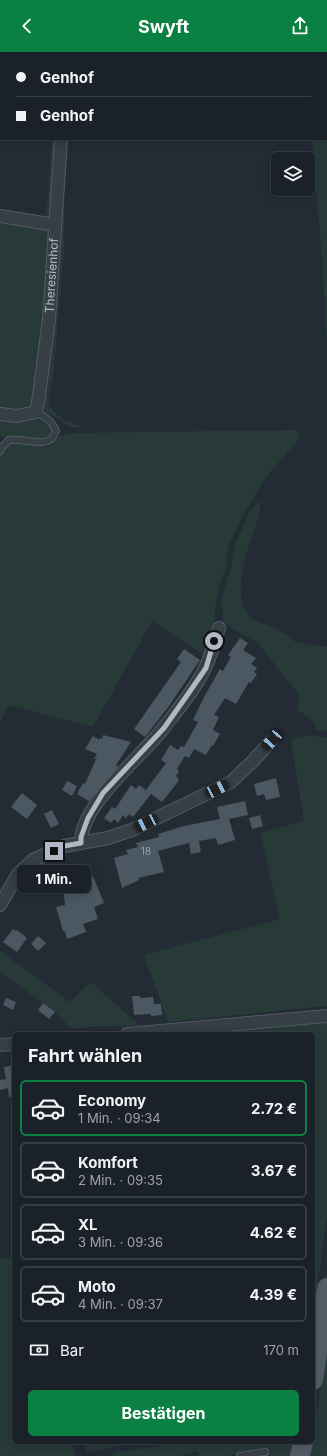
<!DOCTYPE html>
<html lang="de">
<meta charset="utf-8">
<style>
body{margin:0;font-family:Inter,sans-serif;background:#272e34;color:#f1f3f6;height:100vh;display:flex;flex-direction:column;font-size:15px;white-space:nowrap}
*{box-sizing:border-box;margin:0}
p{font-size:13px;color:#9fa3a8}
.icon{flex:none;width:22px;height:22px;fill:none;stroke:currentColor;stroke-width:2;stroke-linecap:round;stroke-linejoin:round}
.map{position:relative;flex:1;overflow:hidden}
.panel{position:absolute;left:12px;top:980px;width:303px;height:412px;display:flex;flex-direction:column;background:#1a2128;border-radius:6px;box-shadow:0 2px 10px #0003,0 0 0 1px #383e45}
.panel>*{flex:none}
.banner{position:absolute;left:0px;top:0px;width:327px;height:88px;box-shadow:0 2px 10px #0003,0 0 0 1px #383e45;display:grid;align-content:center;height:88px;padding:0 16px;background:#1a2128}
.buttons{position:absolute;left:271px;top:100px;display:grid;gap:8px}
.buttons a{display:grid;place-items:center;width:44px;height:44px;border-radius:6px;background:#1a2128;box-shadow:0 2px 10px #0003,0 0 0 1px #383e45;font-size:20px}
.end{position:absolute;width:18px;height:18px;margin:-9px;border:5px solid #b0b9c3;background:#111;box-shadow:0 0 0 2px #111}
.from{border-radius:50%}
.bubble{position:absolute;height:28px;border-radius:6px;background:#1a2128;box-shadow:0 2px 10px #0003,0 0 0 1px #383e45;font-size:13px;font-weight:700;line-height:28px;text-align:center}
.car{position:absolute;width:12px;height:24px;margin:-12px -6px;border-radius:5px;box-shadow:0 0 3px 1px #0007;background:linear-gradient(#222 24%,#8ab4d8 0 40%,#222 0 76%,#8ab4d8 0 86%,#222 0)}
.banner b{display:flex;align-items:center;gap:14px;height:38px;font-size:15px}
.banner b+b{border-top:1px solid #383e45}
.banner i{width:10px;height:10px;background:#f1f3f6}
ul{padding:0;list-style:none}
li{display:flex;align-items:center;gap:12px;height:56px;margin:0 8px 6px;padding:0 8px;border:2px solid #383e45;border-radius:6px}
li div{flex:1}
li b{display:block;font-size:15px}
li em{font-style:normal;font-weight:700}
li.selected{border-color:#0b8043}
li>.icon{width:36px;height:36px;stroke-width:1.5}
h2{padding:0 16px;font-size:18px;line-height:48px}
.pay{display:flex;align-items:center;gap:10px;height:44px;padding:0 16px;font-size:15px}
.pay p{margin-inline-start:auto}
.button{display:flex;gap:8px;margin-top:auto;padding:8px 16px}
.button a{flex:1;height:46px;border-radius:6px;background:#0b8043;color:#fff;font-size:16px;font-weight:700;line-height:46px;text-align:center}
header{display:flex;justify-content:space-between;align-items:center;height:52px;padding:0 16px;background:#0b8043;color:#fff;font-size:18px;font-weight:700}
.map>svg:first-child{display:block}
</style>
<header><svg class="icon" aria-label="back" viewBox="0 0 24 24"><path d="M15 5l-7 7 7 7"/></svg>Swyft<svg class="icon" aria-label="share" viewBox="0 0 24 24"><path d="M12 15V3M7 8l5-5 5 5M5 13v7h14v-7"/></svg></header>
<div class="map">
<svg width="327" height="1404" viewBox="0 0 327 1404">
<rect width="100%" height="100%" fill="#232c35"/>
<!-- green -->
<g fill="#273a38">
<path d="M326,32H327V290L322,206L312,87H326Z"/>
<path d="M52,87H55L52,166L46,168Z"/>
<path d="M65,105L64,194L54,317L48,354L62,367L83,375H70L54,364L46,361L43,355L47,343Z"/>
<path d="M0,167L52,175L36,333L31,350L27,357L14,359L0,357Z"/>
<path d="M33,366L41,368L50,377V383L46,386L0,385V369H11Z"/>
<path d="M296,378L300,383L299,387L266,425L242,465L228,495L227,513L220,533L215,556L214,577L206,604L152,569L93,675L9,653L0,670V402L7,393L11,390L48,395L53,392L59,384L71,381Z"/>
<path d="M260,448C261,463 254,476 250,489C243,510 235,542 247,561C252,570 265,571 274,576C279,579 285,581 289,585C290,586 293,589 294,589C300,592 320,595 327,594V679L314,678L316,672L297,657L299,643L258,591L223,571L222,551L223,541L231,516L235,493L249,461Z"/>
<path d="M309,683L327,686V954L168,970L144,903L280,867L260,781L304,769L291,688Z"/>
<path d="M0,899L70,950L91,930L139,973L71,976L55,960L0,919Z"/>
<path d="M327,971V1165L313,1266V982H221L268,976Z"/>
<path d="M14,1206V1390H72L75,1404H0V1207Z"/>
<path d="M327,1296V1404H309L312,1390H313V1383Z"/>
<path d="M85,1390H145L87,1400Z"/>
<path d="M182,1390H293L291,1404H257V1399L227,1404H199L198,1400L184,1402L183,1404H113V1401Z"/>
</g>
<!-- building -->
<g fill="#4b5761">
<path d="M240,586L248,591L243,598L256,606L251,612L257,616L254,620L257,622L251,631L249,630L236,652L225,646L214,663L219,665L213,678L220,682L213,694L212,693L206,703L194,697L189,706L185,704L177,717L179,719L176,724L179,727L177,731L162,750L151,742L133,765L129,762L126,766L123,763L118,771L114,767L111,771L104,766L112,755L115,757L131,733L136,737L139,733L146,738L166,711L161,708L170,693L178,698L181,694L184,695L198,670L193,668L204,645L220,617L223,619L231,605L228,603Z"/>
<path d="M184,597L200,608L169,654L145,685L134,677L181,610L177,607Z"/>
<path d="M103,683L131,690L116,713L118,715L89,749L77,742L83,731L85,732L96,707H94L97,702L85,697L93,684L99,688L100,686L102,687Z"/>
<path d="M276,726L280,745L266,748L264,742L257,744L254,732Z"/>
<path d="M67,729L77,734L72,744L62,738Z"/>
<path d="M22,741L37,753L27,767L11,755Z"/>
<path d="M245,749L248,763L229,767L235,788L218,793L216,786L199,789L201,800L191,802L189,791L158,799L164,820L138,826L139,828L122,836L114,806L128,802L126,798L138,795L136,791L159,785L158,782L184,774L220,767L217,755Z"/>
<path d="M52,758L59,772L51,776L44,762Z"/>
<path d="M260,763L263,774L252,777L249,766Z"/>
<path d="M93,824L104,851L94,855L98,867L83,872L86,880L67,887L65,879H63L56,855L65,853L63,836Z"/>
<path d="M13,877L16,879L17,878L27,886L17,900L3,890Z"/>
<path d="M38,884L46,891L38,899L31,892Z"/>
<path d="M132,944H140V946L153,945L154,952H161L162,963L151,964V962L134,963Z"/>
<path d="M6,946L16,950L13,958L3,953Z"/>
<path d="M43,951L55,960L49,967L38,958Z"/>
<path d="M14,1013V1044L9,1045L8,1036L0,1038V1028L6,1027L4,1015Z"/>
</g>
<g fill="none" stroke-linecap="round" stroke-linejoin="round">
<defs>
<g id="service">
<path d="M0,399L2,395L9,388C20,386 40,393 48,389C53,387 54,383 56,379C52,369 45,365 36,360"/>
<path d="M240,1404L265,1400"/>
</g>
<g id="minor">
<path d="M0,164L55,173"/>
<path id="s1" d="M0,362L17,364L36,360L39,344L49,267L61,87"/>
<path d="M81,791C80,752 143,704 165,674C179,656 195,637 205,616C211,604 215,589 219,576"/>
<path d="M0,853L18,822L33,808L64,794L108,786L132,778L231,730L254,708L272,688"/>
<path d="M127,982L327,964"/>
<path d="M0,993L14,992"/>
</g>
<g id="secondary">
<path d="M0,1H1"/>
<path d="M326,27L327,28"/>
</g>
<g id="primary">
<path d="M313,1328L327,1236"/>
<path d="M300,1404L303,1390"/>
</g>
</defs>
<!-- service casing -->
<use href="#service" stroke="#535c64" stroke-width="8"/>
<!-- minor casing -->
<use href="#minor" stroke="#535c64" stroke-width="14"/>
<!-- secondary casing -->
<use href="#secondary" stroke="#535c64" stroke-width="19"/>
<!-- primary casing -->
<use href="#primary" stroke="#3f4750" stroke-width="21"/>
<!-- service -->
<use href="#service" stroke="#363e46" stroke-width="6"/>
<!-- minor -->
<use href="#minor" stroke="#363e46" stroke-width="12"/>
<!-- secondary -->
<use href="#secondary" stroke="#444e59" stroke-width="17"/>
<!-- primary -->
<use href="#primary" stroke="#545d66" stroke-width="19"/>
</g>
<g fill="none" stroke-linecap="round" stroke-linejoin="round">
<!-- route -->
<path stroke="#b0b9c3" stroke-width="5" d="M54,799L64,794L81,791V785L88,766L103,741L164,676L188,642L206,616L214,589"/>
</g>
<g text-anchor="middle" stroke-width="3.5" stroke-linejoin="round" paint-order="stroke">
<!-- number labels -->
<g font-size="10" fill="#97a0aa">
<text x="146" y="803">18</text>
</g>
<!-- street labels -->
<g font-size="12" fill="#b0b9c3" stroke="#1b232b">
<text dy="4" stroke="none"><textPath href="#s1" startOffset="174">Theresienhof</textPath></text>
</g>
</g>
</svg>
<div class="buttons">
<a><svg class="icon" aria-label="layers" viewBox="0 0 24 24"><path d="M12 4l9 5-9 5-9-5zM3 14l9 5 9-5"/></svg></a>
</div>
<i class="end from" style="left:214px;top:589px"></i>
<i class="end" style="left:54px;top:799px"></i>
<div class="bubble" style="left:17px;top:813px;width:74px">1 Min.</div>
<i class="car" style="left:272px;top:688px;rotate:222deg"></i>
<i class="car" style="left:217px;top:737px;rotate:64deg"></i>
<i class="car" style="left:146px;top:771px;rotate:244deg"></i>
<div class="banner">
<b><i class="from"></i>Genhof</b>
<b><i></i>Genhof</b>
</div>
<section class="panel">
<h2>Fahrt wählen</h2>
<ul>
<li class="selected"><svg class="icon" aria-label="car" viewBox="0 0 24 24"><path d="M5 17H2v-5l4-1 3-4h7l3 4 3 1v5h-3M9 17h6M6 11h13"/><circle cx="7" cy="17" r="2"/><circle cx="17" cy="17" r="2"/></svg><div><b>Economy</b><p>1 Min. · 09:34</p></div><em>2.72 €</em></li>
<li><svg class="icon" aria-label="car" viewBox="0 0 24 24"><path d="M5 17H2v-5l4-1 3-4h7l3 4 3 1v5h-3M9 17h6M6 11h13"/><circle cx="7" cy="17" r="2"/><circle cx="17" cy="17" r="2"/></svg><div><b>Komfort</b><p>2 Min. · 09:35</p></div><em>3.67 €</em></li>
<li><svg class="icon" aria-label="car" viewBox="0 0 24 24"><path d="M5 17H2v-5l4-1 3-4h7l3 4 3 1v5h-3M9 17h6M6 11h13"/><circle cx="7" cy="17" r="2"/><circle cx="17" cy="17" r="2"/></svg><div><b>XL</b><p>3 Min. · 09:36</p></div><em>4.62 €</em></li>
<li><svg class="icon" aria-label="car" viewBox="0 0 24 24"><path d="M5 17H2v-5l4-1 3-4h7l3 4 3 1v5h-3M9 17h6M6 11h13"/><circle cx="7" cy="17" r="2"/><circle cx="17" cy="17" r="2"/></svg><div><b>Moto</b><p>4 Min. · 09:37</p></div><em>4.39 €</em></li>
</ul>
<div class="pay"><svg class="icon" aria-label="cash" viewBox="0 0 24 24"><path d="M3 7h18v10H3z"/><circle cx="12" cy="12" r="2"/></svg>Bar<p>170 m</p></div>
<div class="button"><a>Bestätigen</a></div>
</section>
</div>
